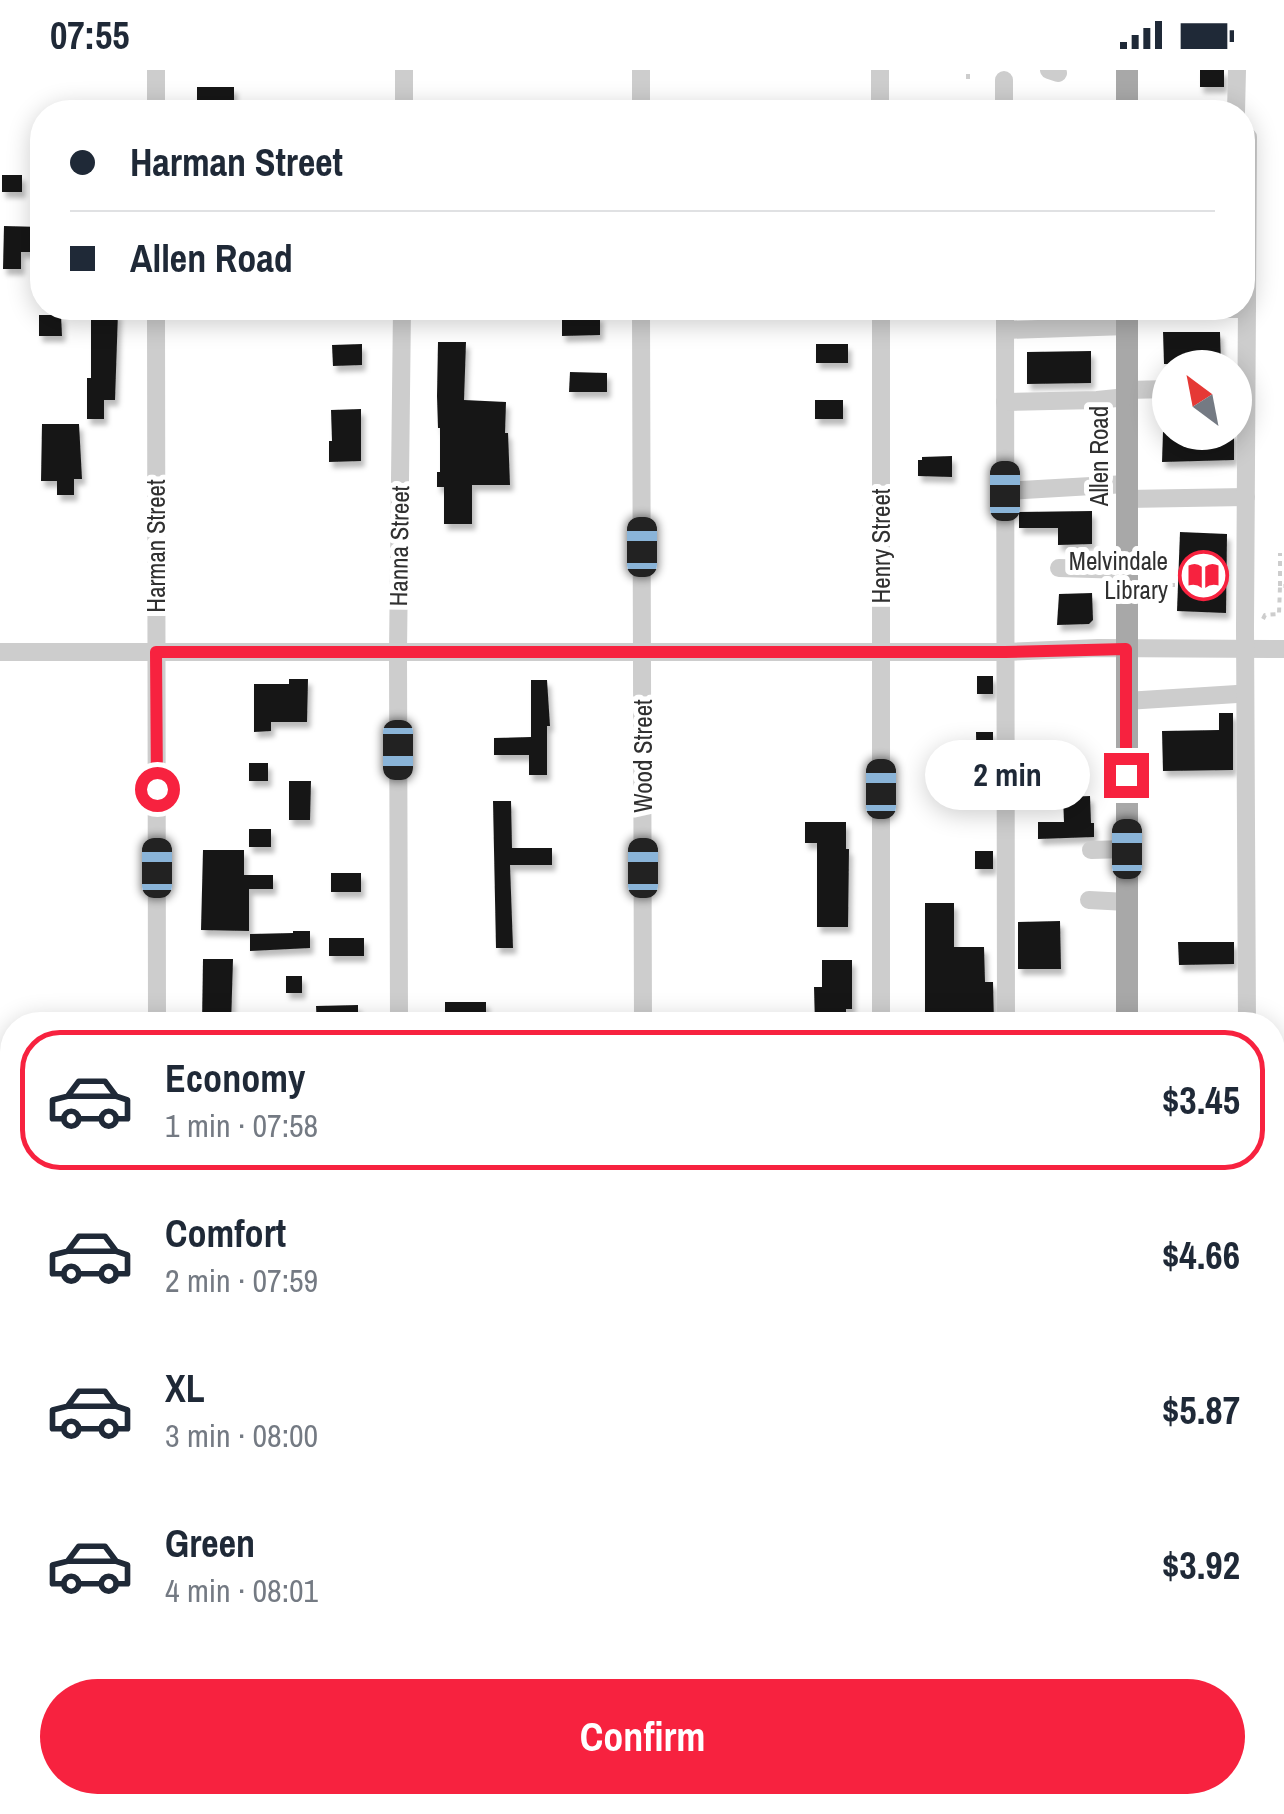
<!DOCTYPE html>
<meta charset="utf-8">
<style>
body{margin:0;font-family:"Archivo Narrow",sans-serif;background:#f6f6f7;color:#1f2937;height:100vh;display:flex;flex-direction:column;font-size:38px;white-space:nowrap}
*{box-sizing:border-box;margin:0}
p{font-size:32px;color:#747a83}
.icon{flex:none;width:55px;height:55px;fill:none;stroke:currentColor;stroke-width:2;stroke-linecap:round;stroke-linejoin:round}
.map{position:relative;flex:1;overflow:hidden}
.details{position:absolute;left:0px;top:942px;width:1285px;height:802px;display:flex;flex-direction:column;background:#fff;border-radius:40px 40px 0 0;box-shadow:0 5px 25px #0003}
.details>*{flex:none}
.top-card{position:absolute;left:30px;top:30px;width:1225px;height:220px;border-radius:40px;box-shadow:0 5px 25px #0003;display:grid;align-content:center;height:220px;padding:0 40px;background:#fff}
.needle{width:65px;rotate:328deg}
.controls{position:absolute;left:1152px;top:280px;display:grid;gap:20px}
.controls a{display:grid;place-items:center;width:100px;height:100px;border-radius:50%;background:#fff;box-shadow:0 5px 25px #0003;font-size:50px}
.end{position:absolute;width:45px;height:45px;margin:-22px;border:12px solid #f7223f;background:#fff;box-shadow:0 0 0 5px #fff}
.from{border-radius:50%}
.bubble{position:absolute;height:70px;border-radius:35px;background:#fff;box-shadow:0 5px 25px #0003;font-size:32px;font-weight:700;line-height:70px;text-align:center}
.car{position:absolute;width:30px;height:60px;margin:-30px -15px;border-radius:12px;box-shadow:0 0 8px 2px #0007;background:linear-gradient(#222 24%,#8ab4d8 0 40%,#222 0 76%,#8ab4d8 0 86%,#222 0)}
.top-card b{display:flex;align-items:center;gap:35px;height:95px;font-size:38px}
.top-card b+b{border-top:2px solid #e0e1e3}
.top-card i{width:25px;height:25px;background:#1f2937}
ul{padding:18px 0 0;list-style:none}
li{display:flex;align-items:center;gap:30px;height:140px;margin:0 20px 15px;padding:0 20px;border:5px solid transparent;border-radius:40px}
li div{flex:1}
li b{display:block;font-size:38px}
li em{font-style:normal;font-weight:700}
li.current{border-color:#f7223f}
li>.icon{width:90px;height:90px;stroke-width:1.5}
.primary-button{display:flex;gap:20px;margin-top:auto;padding:20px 40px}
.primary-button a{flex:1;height:115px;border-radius:60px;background:#f7223f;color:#fff;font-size:40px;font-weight:700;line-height:115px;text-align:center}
.status{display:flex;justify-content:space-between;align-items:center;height:70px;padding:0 50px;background:#fff;direction:ltr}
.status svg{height:28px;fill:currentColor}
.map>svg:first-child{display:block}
</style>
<div class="status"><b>07:55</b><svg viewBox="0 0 49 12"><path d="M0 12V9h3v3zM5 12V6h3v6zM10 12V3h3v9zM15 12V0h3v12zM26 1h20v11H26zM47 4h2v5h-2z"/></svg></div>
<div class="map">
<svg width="1284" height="1744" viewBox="0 0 1284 1744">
<defs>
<filter id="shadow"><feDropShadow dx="3.5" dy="6" stdDeviation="2.5" flood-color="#0004"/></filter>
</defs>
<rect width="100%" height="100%" fill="#fff"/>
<!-- green -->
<g fill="#e7eedd">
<path d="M0,1033H12V1144L0,1143Z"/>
<path d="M0,1178L12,1179V1699H0Z"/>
</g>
<!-- building -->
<g fill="#171717" filter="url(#shadow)">
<rect x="1200" y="0" width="24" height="17"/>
<rect x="197" y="17" width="37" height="21"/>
<rect x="2" y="105" width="20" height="17"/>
<path d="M4,156L42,157V182H21V199H3Z"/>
<path d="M91,242H118L115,330H104V349H87V308H91Z"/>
<path d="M39,245H61L62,266H39Z"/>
<path d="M600,245V265L562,266V250H573V246Z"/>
<path d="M1163,262H1220L1221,295L1164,294Z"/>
<path d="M438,272H466L464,330L506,332L505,363H508L510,415H472V454H444V417H437V402H440V358H438L437,326Z"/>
<path d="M362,274V295L333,296L332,275Z"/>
<rect x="816" y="274" width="32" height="19"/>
<path d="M1091,281V313L1027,314V282Z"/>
<path d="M570,302L607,303V322H569Z"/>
<rect x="815" y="330" width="28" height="19"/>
<path d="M361,339V391L329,392V371H332L331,340Z"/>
<path d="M42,354H79L82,409H74V425H57V411H41Z"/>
<path d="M1163,362H1234V390L1162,392Z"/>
<path d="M952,386V407L918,406V390H922V387Z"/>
<path d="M1092,441V474L1058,475V458H1019V442Z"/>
<path d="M1180,462L1227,464L1226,543L1177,541Z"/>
<path d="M1092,523L1093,550L1089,554L1057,555L1059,524Z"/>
<rect x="977" y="606" width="16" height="18"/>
<path d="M289,609H308L307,652H271V661L254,662V614H289Z"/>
<path d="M531,610H547L550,656H547V705H529V685H494V668L531,667Z"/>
<path d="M1219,643H1233V700L1163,701L1162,661L1219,660Z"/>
<path d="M976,662H993V718H977Z"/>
<rect x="249" y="693" width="19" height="18"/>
<path d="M289,711H311L310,750H289Z"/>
<path d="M1090,726L1091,753H1094V767L1038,769V752H1064L1063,727Z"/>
<path d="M493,731H511L512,778H552V795H510L513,878H496Z"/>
<path d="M805,752H846V779H849L848,857H817V773H805Z"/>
<rect x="249" y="759" width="22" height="18"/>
<path d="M203,780H244V805H273V819H249V861L201,860Z"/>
<rect x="975" y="781" width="18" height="18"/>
<rect x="331" y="803" width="30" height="19"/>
<path d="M925,833H954V877H984L985,912H993L994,955H978V951H925Z"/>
<path d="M1060,851L1061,899H1018V852Z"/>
<path d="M293,861H310V878L250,881V864L293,863Z"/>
<rect x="329" y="868" width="35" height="18"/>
<path d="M1178,872H1234V894L1179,895Z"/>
<path d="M203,889H233L231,955H202Z"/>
<path d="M822,890H852V939H846V955H815L814,917H822Z"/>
<rect x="286" y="906" width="16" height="17"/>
<rect x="445" y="932" width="41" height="22"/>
<path d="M358,935V954L317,955L316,936Z"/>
</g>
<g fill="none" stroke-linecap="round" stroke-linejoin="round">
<!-- path -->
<g stroke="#cdcdcd" stroke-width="4" stroke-dasharray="5 5" stroke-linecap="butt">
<path d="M968,9V0"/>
<path d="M1160,515H1178"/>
<path d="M1280,516V483"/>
<path d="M1263,549L1265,545L1279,544L1280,516H1284"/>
</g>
<!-- minor -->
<g stroke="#cdcdcd" stroke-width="18">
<path d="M156,0V42"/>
<path d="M641,0V42"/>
<path d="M880,0V42"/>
<path d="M1049,0L1058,3"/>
<path d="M404,42V0"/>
<path d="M1004,42V10"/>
<path d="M1236,42L1237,0"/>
<path d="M156,238L157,955"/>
<path d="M641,238L643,955"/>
<path d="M881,238V955"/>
<path d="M1005,238L1006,955"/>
<path d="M1127,239H1247"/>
<path d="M1005,260L1127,256"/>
<path d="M1126,320L1170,319"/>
<path d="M1005,332L1097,330L1127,327"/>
<path d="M1005,421L1126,414"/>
<path d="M1126,429L1246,427"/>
<path d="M1059,498L1126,500"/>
<path d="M0,582H1005L1098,578L1284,579"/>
<path d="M1126,631L1237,624"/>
<path d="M1091,780L1127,779"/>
<path d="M1089,830L1127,832"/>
<path d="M399,955L398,582L402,238"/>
<path d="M1247,955L1245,557L1248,67"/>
<path d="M1272,1165H1284"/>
<path d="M0,1167L12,1169"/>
<path d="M0,1220H7L12,1216"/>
<path d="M1272,1292H1284"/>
<path d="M1272,1375H1284"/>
<path d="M158,1732V1744"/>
<path d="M402,1732V1744"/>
<path d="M644,1732V1744"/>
<path d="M886,1732V1744"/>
<path d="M1009,1732V1744"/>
<path d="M2,1744V1727"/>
<path d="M525,1744V1732"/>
</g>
<!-- major -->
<g stroke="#a8a8a8" stroke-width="22">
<path d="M1127,0V42"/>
<path d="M1127,238V955"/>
<path d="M1130,1732V1744"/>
</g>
</g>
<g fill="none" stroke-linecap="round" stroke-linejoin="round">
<!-- route -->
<path stroke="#f7223f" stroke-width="12" d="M157,719L156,582H1005L1126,579V705"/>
</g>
<!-- icons -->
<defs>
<symbol id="library-ring" viewBox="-11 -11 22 22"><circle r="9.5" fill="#fff" stroke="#f7223f" stroke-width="1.5"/><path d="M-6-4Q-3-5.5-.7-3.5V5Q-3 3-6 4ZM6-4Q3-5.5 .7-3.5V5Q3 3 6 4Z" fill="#f7223f"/></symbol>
</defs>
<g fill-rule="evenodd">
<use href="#library-ring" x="1176" y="478" width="55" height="55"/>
</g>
<g text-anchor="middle" stroke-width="10" stroke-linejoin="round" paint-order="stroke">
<!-- street labels -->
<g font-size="25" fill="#303030" stroke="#fff">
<text transform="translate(1099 386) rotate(-90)" y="9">Allen Road</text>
<text transform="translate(156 476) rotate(-90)" y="9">Harman Street</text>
<text transform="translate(399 476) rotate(-89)" y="9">Hanna Street</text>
<text transform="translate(881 476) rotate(-90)" y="9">Henry Street</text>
<text transform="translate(643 686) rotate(-90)" y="9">Wood Street</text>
</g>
<!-- poi labels -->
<g font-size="25" fill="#303030" stroke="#fff" text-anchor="end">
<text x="1168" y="500">Melvindale<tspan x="1168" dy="29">Library</tspan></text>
</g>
</g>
</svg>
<div class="controls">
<a><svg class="needle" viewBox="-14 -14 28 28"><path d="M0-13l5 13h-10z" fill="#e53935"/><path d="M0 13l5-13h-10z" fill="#747a83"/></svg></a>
</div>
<i class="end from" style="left:157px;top:719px"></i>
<i class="end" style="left:1126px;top:705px"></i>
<div class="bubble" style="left:925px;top:670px;width:165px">2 min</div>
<i class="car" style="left:1005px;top:421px;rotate:0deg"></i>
<i class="car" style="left:642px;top:477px;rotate:0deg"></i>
<i class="car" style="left:398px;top:680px;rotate:180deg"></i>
<i class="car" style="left:881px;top:719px;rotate:0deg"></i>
<i class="car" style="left:1127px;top:779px;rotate:0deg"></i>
<i class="car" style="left:157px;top:798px;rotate:0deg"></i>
<i class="car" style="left:643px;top:798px;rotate:0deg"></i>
<div class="top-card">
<b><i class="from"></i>Harman Street</b>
<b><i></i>Allen Road</b>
</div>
<section class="details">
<ul>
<li class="current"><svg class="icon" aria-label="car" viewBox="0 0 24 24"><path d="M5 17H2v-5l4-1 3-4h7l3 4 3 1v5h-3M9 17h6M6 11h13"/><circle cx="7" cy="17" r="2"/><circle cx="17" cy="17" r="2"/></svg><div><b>Economy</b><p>1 min · 07:58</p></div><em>$3.45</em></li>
<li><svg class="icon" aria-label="car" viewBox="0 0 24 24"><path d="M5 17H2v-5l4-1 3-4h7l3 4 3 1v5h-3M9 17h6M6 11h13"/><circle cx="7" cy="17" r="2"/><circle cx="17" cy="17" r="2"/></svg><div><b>Comfort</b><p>2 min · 07:59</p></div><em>$4.66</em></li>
<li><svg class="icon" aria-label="car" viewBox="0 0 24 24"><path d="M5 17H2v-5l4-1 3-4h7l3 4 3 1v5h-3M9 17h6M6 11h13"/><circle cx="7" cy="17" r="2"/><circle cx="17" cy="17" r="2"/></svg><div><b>XL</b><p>3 min · 08:00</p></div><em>$5.87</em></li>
<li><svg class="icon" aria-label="car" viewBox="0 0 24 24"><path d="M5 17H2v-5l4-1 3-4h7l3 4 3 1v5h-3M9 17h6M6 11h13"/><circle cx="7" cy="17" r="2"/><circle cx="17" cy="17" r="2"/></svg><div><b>Green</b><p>4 min · 08:01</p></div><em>$3.92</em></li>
</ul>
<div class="primary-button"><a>Confirm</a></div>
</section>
</div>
